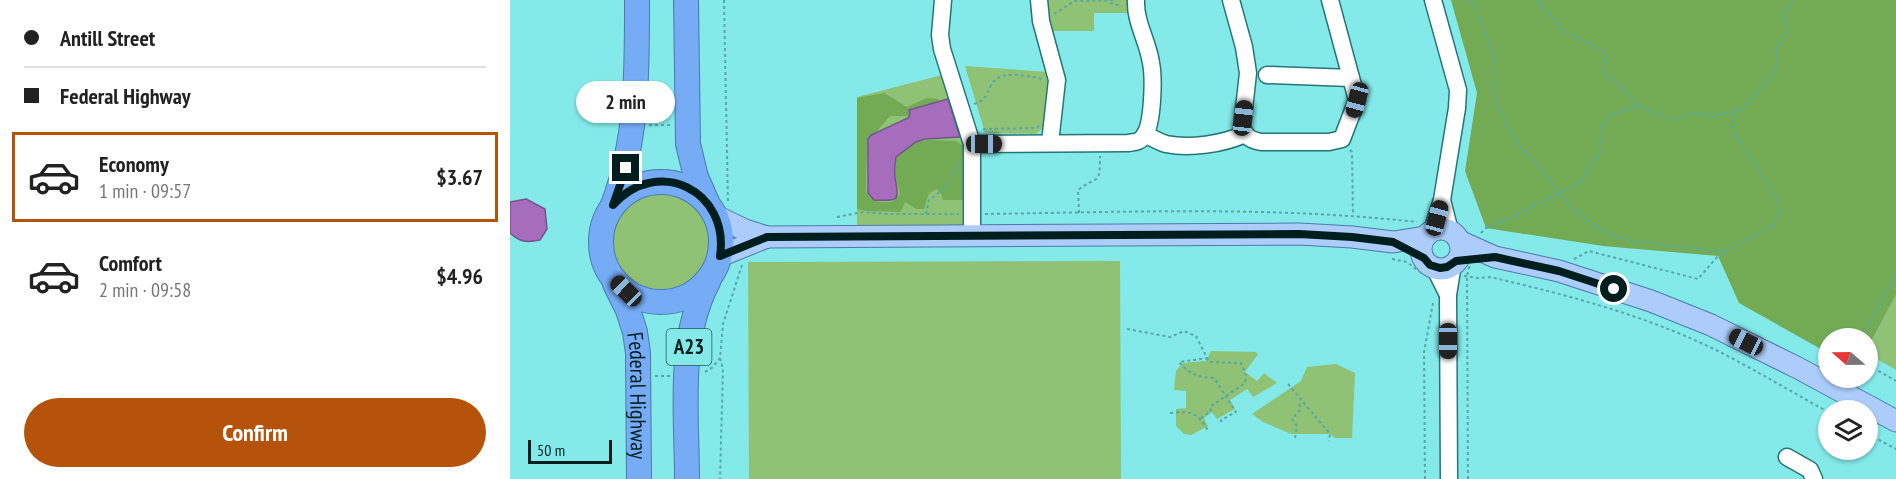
<!DOCTYPE html>
<meta charset="utf-8">
<style>
body{margin:0;font-family:"PT Sans Narrow",sans-serif;background:#f6f6f6;color:#222;height:100vh;display:flex;flex-direction:column;font-size:22px;white-space:nowrap}
*{box-sizing:border-box;margin:0}
p{font-size:20px;color:#767676}
.icon{flex:none;width:33px;height:33px;fill:none;stroke:currentColor;stroke-width:2;stroke-linecap:round;stroke-linejoin:round}
.map{position:relative;flex:1;overflow:hidden}
.sheet{display:flex;flex-direction:column;background:#fff;width:510px}
.sheet>*{flex:none}
.guide{display:grid;align-content:center;height:132px;padding:0 24px;background:#fff}
.needle{width:39px;rotate:290deg}
.controls{position:absolute;left:1308px;top:328px;display:grid;gap:12px}
.controls a{display:grid;place-items:center;width:60px;height:60px;border-radius:50%;background:#fff;box-shadow:0 2px 4px #0004;font-size:30px}
.scale{position:absolute;left:18px;bottom:15px;width:84px;box-sizing:border-box;padding-left:6px;border:3px solid #001e1e;border-top:0;font-size:16px;line-height:21px;white-space:nowrap;color:#001e1e;-webkit-text-stroke:4px #83e9e9;paint-order:stroke}
.end{position:absolute;width:27px;height:27px;margin:-14px;border:8px solid #001e1e;background:#fff;box-shadow:0 0 0 3px #fff}
.from{border-radius:50%}
.bubble{position:absolute;height:42px;border-radius:21px;background:#fff;box-shadow:0 2px 4px #0004;font-size:20px;font-weight:600;line-height:42px;text-align:center}
.car{position:absolute;width:18px;height:36px;margin:-18px -9px;border-radius:8px;box-shadow:0 0 4px 2px #0007;background:linear-gradient(#222 24%,#8ab4d8 0 40%,#222 0 76%,#8ab4d8 0 86%,#222 0)}
.guide b{display:flex;align-items:center;gap:21px;height:57px;font-size:22px}
.guide b+b{border-top:2px solid #e0e0e0}
.guide i{width:15px;height:15px;background:#222}
ul{padding:0;list-style:none}
li{display:flex;align-items:center;gap:18px;height:90px;margin:0 12px 9px;padding:0 12px;border:3px solid transparent;border-radius:0px}
li div{flex:1}
li b{display:block;font-size:22px}
li em{font-style:normal;font-weight:600}
li.current{border-color:#b45309}
li>.icon{width:54px;height:54px;stroke-width:1.5}
.action{display:flex;gap:12px;margin-top:auto;padding:12px 24px}
.action a{flex:1;height:69px;border-radius:36px;background:#b45309;color:#fff;font-size:24px;font-weight:600;line-height:69px;text-align:center}
main{display:flex;flex:1;min-height:0}
.map>svg:first-child{display:block}
</style>
<main>
<section class="sheet">
<div class="guide">
<b><i class="from"></i>Antill Street</b>
<b><i></i>Federal Highway</b>
</div>
<ul>
<li class="current"><svg class="icon" aria-label="car" viewBox="0 0 24 24"><path d="M5 17H2v-5l4-1 3-4h7l3 4 3 1v5h-3M9 17h6M6 11h13"/><circle cx="7" cy="17" r="2"/><circle cx="17" cy="17" r="2"/></svg><div><b>Economy</b><p>1 min · 09:57</p></div><em>$3.67</em></li>
<li><svg class="icon" aria-label="car" viewBox="0 0 24 24"><path d="M5 17H2v-5l4-1 3-4h7l3 4 3 1v5h-3M9 17h6M6 11h13"/><circle cx="7" cy="17" r="2"/><circle cx="17" cy="17" r="2"/></svg><div><b>Comfort</b><p>2 min · 09:58</p></div><em>$4.96</em></li>
</ul>
<div class="action"><a>Confirm</a></div>
</section>
<div class="map">
<svg width="1386" height="479" viewBox="0 0 1386 479">
<rect width="100%" height="100%" fill="#83e9e9"/>
<!-- green -->
<g fill="#8fc275">
<path d="M538,0H623L622,13H584V31H541L537,14Z"/>
<path d="M455,66L539,72L534,127L526,134L475,133Z"/>
<path d="M432,75L452,136L454,226L347,227V97Z"/>
<circle cx="151" cy="240" r="49"/>
<path d="M610,261L611,479H239L238,262Z"/>
<path d="M1386,295V370L1358,354V347Z"/>
<path d="M701,351L746,352L748,354L735,372L747,381L754,373L767,383L743,397L737,389L720,400L725,409L707,419L702,412L694,418L698,426L681,435L674,434L666,426V409L676,408V391L664,390L666,371L673,363L696,361Z"/>
<path d="M826,364L845,373L842,438H825L820,434H781L753,422L742,414L791,381L797,367Z"/>
</g>
<!-- forest -->
<g fill="#73ab55">
<path d="M941,0H1386V295L1358,347V339H1318V353L1229,303L1208,256L1093,246L976,228L955,171L967,93Z"/>
<path d="M374,93L397,107L417,98L429,99L428,103L414,106L397,116H380C358,141 357,147 356,179C356,185 355,193 360,197C365,203 375,202 382,202L390,194L385,174L386,157L407,142L417,140L446,141L453,146L454,200H433L432,195L427,189L419,193L414,209H406L395,202L391,212L356,211L347,209V98Z"/>
</g>
<!-- water -->
<g fill="#a66dbd" stroke="#74558d" stroke-width="1.5">
<path d="M438,99L450,137L415,139L406,142L386,157C385,163 384,170 385,177C389,201 390,201 364,200L358,193V139L361,135L398,118L400,114L399,110Z"/>
<path d="M16,199L35,209L37,229L30,240C16,243 10,242 0,233V202Z"/>
</g>
<g fill="none" stroke-linecap="round" stroke-linejoin="round">
<defs>
<g id="minor">
<path d="M433,0L430,35L432,49L462,144V236"/>
<path d="M529,0L531,21L547,80L540,143"/>
<path d="M721,0L734,47L738,73L732,127C736,137 740,140 751,142H819L832,139L847,100L820,0"/>
<path d="M757,75L841,78"/>
<path d="M635,134C642,138 649,142 656,144C680,149 713,144 735,134"/>
<path d="M462,144L618,143C625,142 630,142 634,136C643,124 644,78 641,63C638,41 625,23 626,0"/>
<path d="M932,200L940,231"/>
<path d="M922,231L932,200L947,108L948,90L923,0"/>
<path d="M924,267L938,295"/>
<path d="M1277,457L1300,470L1304,479"/>
<path d="M939,479L938,295L943,264"/>
</g>
<g id="major">
<path d="M206,216L235,230L257,237L789,234L842,237L883,242L915,237"/>
<circle cx="931" cy="249" r="20"/>
<path d="M949,241L985,257L1049,271L1141,301L1201,325L1288,368L1386,421"/>
<path d="M210,256L257,237"/>
</g>
<g id="highway">
<path d="M176,0L178,144L186,177L197,202"/>
<circle cx="151" cy="242" r="60"/>
<path d="M103,205C128,138 127,70 127,0"/>
<path id="s1" d="M105,284L118,310L125,332L128,353L129,479"/>
<path d="M177,479C177,414 167,341 198,282"/>
</g>
</defs>
<!-- minor casing -->
<use href="#minor" stroke="#247677" stroke-width="19"/>
<!-- major casing -->
<use href="#major" stroke="#4c7aaa" stroke-width="23"/>
<!-- highway casing -->
<use href="#highway" stroke="#4c7aaa" stroke-width="26"/>
<!-- path -->
<g stroke="#58a7a7" stroke-width="2" stroke-dasharray="3 3" stroke-linecap="butt">
<path d="M214,0L218,204"/>
<path d="M961,0L968,14L984,58V96L994,120L1009,146L1037,176L1048,194L1084,226L1105,236L1121,241L1216,252"/>
<path d="M1028,0L1029,4L1054,31L1093,51L1096,55L1093,69L1096,75L1109,84L1129,106L1148,115L1162,119L1186,113L1201,116L1226,111"/>
<path d="M600,3L612,6"/>
<path d="M544,14L565,1L605,0"/>
<path d="M464,104C474,101 476,97 480,87C488,68 517,76 533,79"/>
<path d="M139,125H161"/>
<path d="M473,129L526,128L529,126"/>
<path d="M840,150L842,152L843,215"/>
<path d="M87,213C80,235 76,255 89,276"/>
<path d="M569,213L568,190C588,175 590,186 590,156"/>
<path d="M416,214L419,200C434,190 444,177 447,159"/>
<path d="M475,214C618,212 764,206 907,222"/>
<path d="M327,217L353,212L376,214H449"/>
<path d="M971,233L976,228L998,219L1069,183L1090,153L1091,128L1100,115L1129,106"/>
<path d="M882,259L897,262L911,273"/>
<path d="M1064,259L1079,251L1188,279L1208,256L1265,224L1271,209L1265,195L1224,133L1221,123L1226,111L1233,108L1263,73L1267,64L1266,49L1276,35L1277,28L1273,18L1274,11L1280,7L1281,0"/>
<path d="M954,276L968,278L980,277C1058,295 1138,316 1210,352C1247,371 1282,392 1318,412"/>
<path d="M617,329L660,337L674,331L686,336L699,362L731,363L736,375L735,383L700,407L701,411L691,418"/>
<path d="M1350,339L1386,274"/>
<path d="M210,358L213,369L210,479"/>
<path d="M698,358L669,362C680,375 688,377 704,378L726,412L711,420L712,424"/>
<path d="M1358,365L1386,381"/>
<path d="M195,372L203,367L210,358L213,324L232,265"/>
<path d="M145,376H160"/>
<path d="M778,384L820,434L819,441"/>
<path d="M660,413C683,411 687,412 699,432"/>
<path d="M1358,434L1386,449"/>
<path d="M785,438L787,426L782,419L790,410V401"/>
<path d="M915,479L914,352L923,303"/>
<path d="M958,479L957,276L960,264"/>
</g>
<!-- minor -->
<use href="#minor" stroke="#fff" stroke-width="16"/>
<!-- major -->
<use href="#major" stroke="#accdf9" stroke-width="21"/>
<!-- highway -->
<use href="#highway" stroke="#75acf5" stroke-width="24"/>
</g>
<g fill="none" stroke-linecap="round" stroke-linejoin="round">
<!-- route -->
<path stroke="#001e1e" stroke-width="8" d="M116,168L103,205C148,155 220,191 210,256L257,237L789,234L842,237L883,242L914,258L920,265L930,268L937,267L946,261L985,257L1049,271L1104,289"/>
</g>
<g text-anchor="middle" stroke-width="4.5" stroke-linejoin="round" paint-order="stroke">
<!-- shield labels -->
<rect fill="#83e9e9" stroke="#275b5b" stroke-width="1.5" x="156.5" y="329" width="45" height="36" rx="4.5"/>
<g font-size="21" font-weight="bold" fill="#001e1e">
<text x="179" y="354">A23</text>
</g>
<!-- street labels -->
<g font-size="22" fill="#001e1e" stroke="#83e9e9">
<text dy="8" stroke="none"><textPath href="#s1" startOffset="116">Federal Highway</textPath></text>
</g>
</g>
</svg>
<div class="controls">
<a><svg class="needle" viewBox="-14 -14 28 28"><path d="M0-13l5 13h-10z" fill="#e53935"/><path d="M0 13l5-13h-10z" fill="#767676"/></svg></a>
<a><svg class="icon" aria-label="layers" viewBox="0 0 24 24"><path d="M12 4l9 5-9 5-9-5zM3 14l9 5 9-5"/></svg></a>
</div>
<div class="scale">50 m</div>
<i class="end from" style="left:1104px;top:289px"></i>
<i class="end" style="left:116px;top:168px"></i>
<div class="bubble" style="left:66px;top:81px;width:99px">2 min</div>
<i class="car" style="left:847px;top:100px;rotate:195deg"></i>
<i class="car" style="left:733px;top:118px;rotate:7deg"></i>
<i class="car" style="left:474px;top:144px;rotate:90deg"></i>
<i class="car" style="left:927px;top:218px;rotate:15deg"></i>
<i class="car" style="left:116px;top:291px;rotate:314deg"></i>
<i class="car" style="left:938px;top:341px;rotate:180deg"></i>
<i class="car" style="left:1236px;top:342px;rotate:297deg"></i>
</div>
</main>
